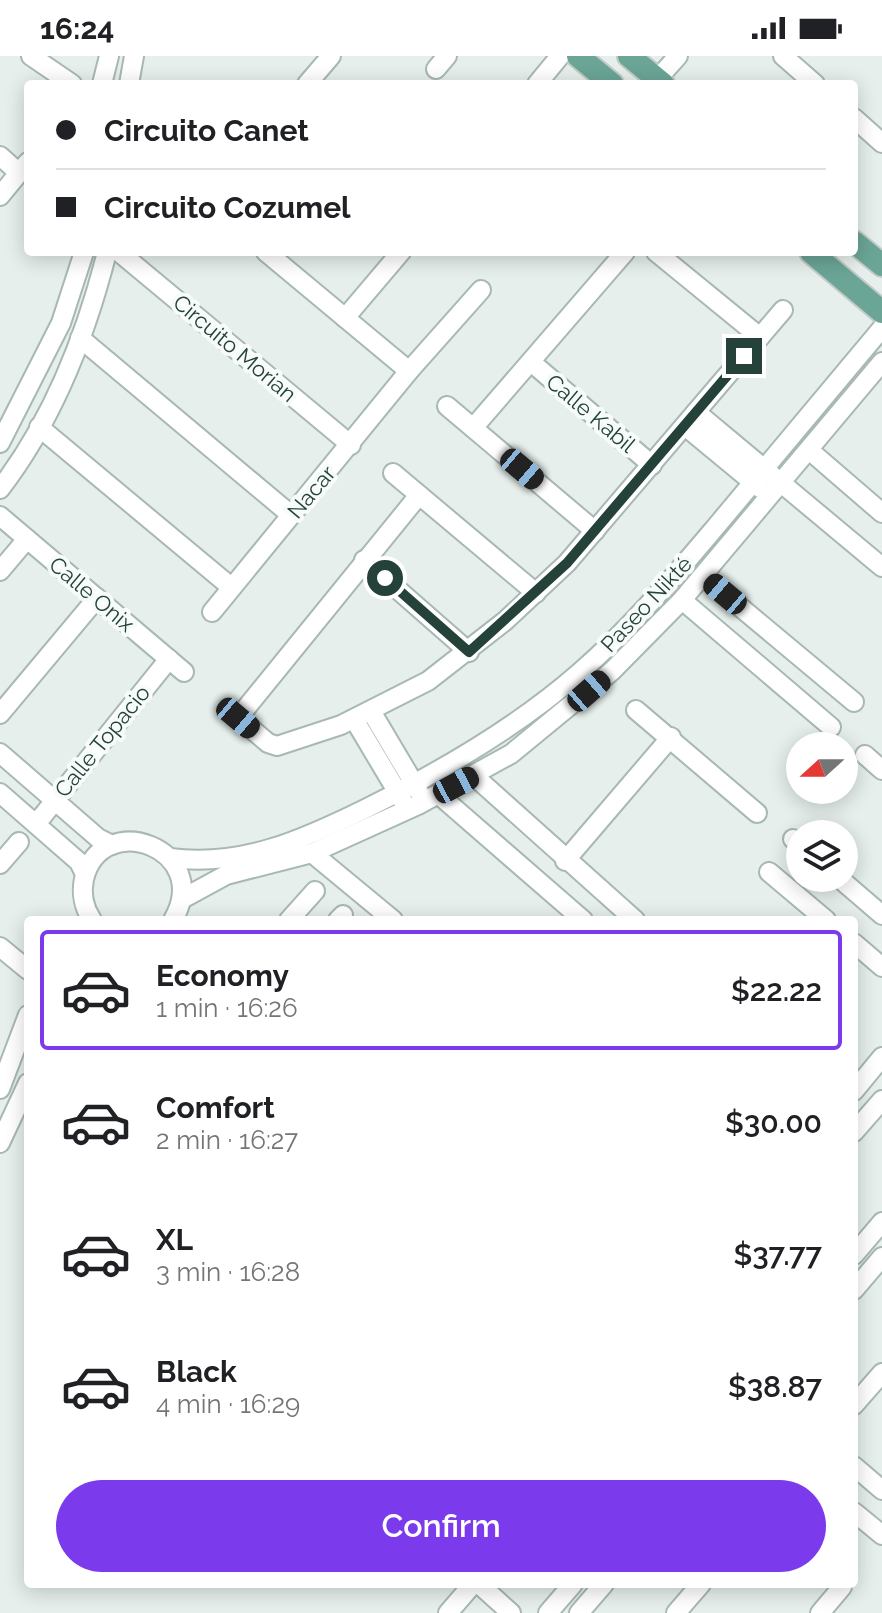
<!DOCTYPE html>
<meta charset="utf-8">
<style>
body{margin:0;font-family:Raleway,sans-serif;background:#f6f6f6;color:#202124;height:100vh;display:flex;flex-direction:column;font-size:30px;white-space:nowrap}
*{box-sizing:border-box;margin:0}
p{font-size:26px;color:#757577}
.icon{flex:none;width:44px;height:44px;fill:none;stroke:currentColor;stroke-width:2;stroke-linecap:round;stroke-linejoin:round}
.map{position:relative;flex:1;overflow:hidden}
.side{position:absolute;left:24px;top:860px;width:834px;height:672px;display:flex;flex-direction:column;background:#fff;border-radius:8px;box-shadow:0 4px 20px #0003}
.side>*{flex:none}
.hud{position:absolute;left:24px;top:24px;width:834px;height:176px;border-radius:8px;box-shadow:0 4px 20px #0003;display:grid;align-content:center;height:176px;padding:0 32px;background:#fff}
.needle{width:52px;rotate:249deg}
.tools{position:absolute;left:786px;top:676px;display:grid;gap:16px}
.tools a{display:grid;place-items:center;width:72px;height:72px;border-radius:50%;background:#fff;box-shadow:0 4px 20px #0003;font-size:40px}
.end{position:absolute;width:36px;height:36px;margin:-18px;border:10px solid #24423a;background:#fff;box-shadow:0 0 0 4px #fff}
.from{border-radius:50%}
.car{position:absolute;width:24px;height:48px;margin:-24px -12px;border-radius:10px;box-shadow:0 0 6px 2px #0007;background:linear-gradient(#222 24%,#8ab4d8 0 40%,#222 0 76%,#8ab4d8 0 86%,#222 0)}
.hud b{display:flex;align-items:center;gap:28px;height:76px;font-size:30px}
.hud b+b{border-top:2px solid #e0e0e0}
.hud i{width:20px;height:20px;background:#202124}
ul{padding:14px 0 0;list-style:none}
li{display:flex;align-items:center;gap:24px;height:120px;margin:0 16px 12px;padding:0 16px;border:4px solid transparent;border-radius:8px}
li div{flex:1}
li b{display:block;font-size:30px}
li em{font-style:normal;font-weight:600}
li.on{border-color:#7c3aed}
li>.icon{width:72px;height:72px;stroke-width:1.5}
.cta{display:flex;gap:16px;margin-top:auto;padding:16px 32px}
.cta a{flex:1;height:92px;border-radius:48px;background:#7c3aed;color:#fff;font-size:32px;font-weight:600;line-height:92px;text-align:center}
.status{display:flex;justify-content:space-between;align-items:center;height:56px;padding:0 40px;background:#fff;direction:ltr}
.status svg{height:22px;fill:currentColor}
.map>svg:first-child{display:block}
</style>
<div class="status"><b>16:24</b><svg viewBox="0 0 49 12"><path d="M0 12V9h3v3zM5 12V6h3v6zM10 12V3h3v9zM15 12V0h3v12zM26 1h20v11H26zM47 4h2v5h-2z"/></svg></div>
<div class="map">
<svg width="882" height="1557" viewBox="0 0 882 1557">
<rect width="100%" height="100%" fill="#e6efeb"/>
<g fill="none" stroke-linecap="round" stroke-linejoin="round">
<defs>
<g id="minor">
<path d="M31,0L72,28"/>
<path d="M783,0L815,28"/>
<path d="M436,13L447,0"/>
<path d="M102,28L109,0"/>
<path d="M129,28L134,0"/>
<path d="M307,28L331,0"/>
<path d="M537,28L560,0"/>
<path d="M653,28L678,0"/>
<path d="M854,62L882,87"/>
<path d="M0,100L19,117"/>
<path d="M0,140L28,106"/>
<path d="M119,196L351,389"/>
<path d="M266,196L409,315"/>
<path d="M656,196L760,281"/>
<path d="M345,262L401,196"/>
<path d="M80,282L291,459"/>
<path d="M531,306L652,409"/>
<path d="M447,350L595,475"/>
<path d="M696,356L882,511"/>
<path d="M685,370L760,432"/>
<path d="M39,371L231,531"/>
<path d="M473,372L625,196"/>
<path d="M0,387L61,267L84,196"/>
<path d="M809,394L882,457"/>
<path d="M393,417L536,537"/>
<path d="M0,433C53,364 86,279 107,196"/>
<path d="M0,460L184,616"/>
<path d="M364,504L469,596"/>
<path d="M0,515L27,483"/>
<path d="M703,520L854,646"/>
<path d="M682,544L831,671"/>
<path d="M212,556L409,315L481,234"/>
<path d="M228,653L268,687L277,690L341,669L428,625L505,565L567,507L783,254"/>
<path d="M636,654L757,757"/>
<path d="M371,655L419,736"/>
<path d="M0,658L97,542"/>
<path d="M238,662L419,439"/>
<path d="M354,663L404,747"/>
<path d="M0,697L98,782L112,789"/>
<path d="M865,699L882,714"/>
<path d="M473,719L635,864"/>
<path d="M0,737L79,806L85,818"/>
<path d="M438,738L583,864"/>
<path d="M36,768L169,603"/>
<path d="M793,783L800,789"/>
<path d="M312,797L393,864"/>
<path d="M170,802C242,811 302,784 365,753C440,716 516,672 579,617C631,572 675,519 719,467C774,402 828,337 882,272"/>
<path d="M565,805L671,681"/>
<path d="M0,808L19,786"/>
<path d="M769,816L826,864"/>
<path d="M839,822L882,859"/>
<path d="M182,843L226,819L312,797L418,749L511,698L612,615L682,544L882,306"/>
<path d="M92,864C84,852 81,837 84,823C102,751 214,793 173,864"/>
<path d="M289,864L315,835"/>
<path d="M338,864L343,859"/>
<path d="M854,887L882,911"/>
<path d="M0,891L28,914"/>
<path d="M0,1033L28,959"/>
<path d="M854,1035L882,1001"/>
<path d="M854,1076L882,1044"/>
<path d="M0,1087L28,1027"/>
<path d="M854,1199L882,1166"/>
<path d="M854,1234L882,1201"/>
<path d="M854,1349L882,1317"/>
<path d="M854,1410L882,1434"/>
<path d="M854,1456L882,1479"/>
<path d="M479,1528L511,1557"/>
<path d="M448,1557L473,1528"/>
<path d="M548,1557L573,1528"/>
<path d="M579,1557L604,1528"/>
<path d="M676,1557L701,1528"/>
<path d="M820,1557L842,1531L838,1528"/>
</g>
<g id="major">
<path d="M578,0L612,28"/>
<path d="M629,0L663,28"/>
<path d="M854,186L882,209"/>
<path d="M811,196L882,256"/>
</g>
</defs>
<!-- minor casing -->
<use href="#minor" stroke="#a8b8b2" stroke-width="22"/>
<!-- major casing -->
<use href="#major" stroke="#c2cac8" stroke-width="26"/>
<!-- minor -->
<use href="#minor" stroke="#fff" stroke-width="18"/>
<!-- major -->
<use href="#major" stroke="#6aa596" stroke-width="22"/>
</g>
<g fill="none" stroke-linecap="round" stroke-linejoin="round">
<!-- route -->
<path stroke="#24423a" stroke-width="10" d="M385,522L469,596L567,507L744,300"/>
</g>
<g text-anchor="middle" stroke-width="8" stroke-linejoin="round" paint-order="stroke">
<!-- street labels -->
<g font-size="22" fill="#24423a" stroke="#f7fbf9">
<text transform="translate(235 292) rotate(40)" y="8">Circuito Morian</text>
<text transform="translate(591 357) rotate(40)" y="8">Calle Kabil</text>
<text transform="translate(311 436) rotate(-50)" y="8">Nacar</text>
<text transform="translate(92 538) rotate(40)" y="8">Calle Onix</text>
<text transform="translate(646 548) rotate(-47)" y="8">Paseo Nikté</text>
<text transform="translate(102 685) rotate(-51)" y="8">Calle Topacio</text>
</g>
</g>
</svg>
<div class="tools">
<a><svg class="needle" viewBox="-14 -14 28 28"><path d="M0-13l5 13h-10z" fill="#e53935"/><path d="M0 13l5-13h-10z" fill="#757577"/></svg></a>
<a><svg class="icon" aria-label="layers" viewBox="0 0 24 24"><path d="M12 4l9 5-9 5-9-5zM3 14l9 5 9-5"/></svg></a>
</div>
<i class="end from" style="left:385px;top:522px"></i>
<i class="end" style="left:744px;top:300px"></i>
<i class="car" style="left:522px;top:413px;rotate:130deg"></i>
<i class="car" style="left:725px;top:538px;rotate:310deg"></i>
<i class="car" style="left:589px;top:635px;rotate:49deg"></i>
<i class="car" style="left:238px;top:662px;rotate:130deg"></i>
<i class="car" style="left:456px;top:729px;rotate:62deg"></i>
<div class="hud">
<b><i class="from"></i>Circuito Canet</b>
<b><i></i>Circuito Cozumel</b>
</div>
<section class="side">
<ul>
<li class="on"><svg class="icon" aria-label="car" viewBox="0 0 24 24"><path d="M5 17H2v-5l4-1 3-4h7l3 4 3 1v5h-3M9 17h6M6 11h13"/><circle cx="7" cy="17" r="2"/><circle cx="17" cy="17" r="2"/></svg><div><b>Economy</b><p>1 min · 16:26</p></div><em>$22.22</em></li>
<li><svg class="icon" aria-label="car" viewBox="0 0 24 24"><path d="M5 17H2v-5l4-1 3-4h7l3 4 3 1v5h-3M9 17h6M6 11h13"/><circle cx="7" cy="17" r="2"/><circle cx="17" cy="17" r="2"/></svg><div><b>Comfort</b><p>2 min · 16:27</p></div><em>$30.00</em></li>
<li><svg class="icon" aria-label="car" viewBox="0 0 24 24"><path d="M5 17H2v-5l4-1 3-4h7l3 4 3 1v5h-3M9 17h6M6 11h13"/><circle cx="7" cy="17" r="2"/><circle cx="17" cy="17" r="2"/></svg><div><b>XL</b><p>3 min · 16:28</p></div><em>$37.77</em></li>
<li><svg class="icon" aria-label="car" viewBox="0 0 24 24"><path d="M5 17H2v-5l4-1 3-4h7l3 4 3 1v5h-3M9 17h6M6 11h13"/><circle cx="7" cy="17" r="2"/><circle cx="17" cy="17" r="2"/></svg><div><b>Black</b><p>4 min · 16:29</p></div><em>$38.87</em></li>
</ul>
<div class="cta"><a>Confirm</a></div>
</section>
</div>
